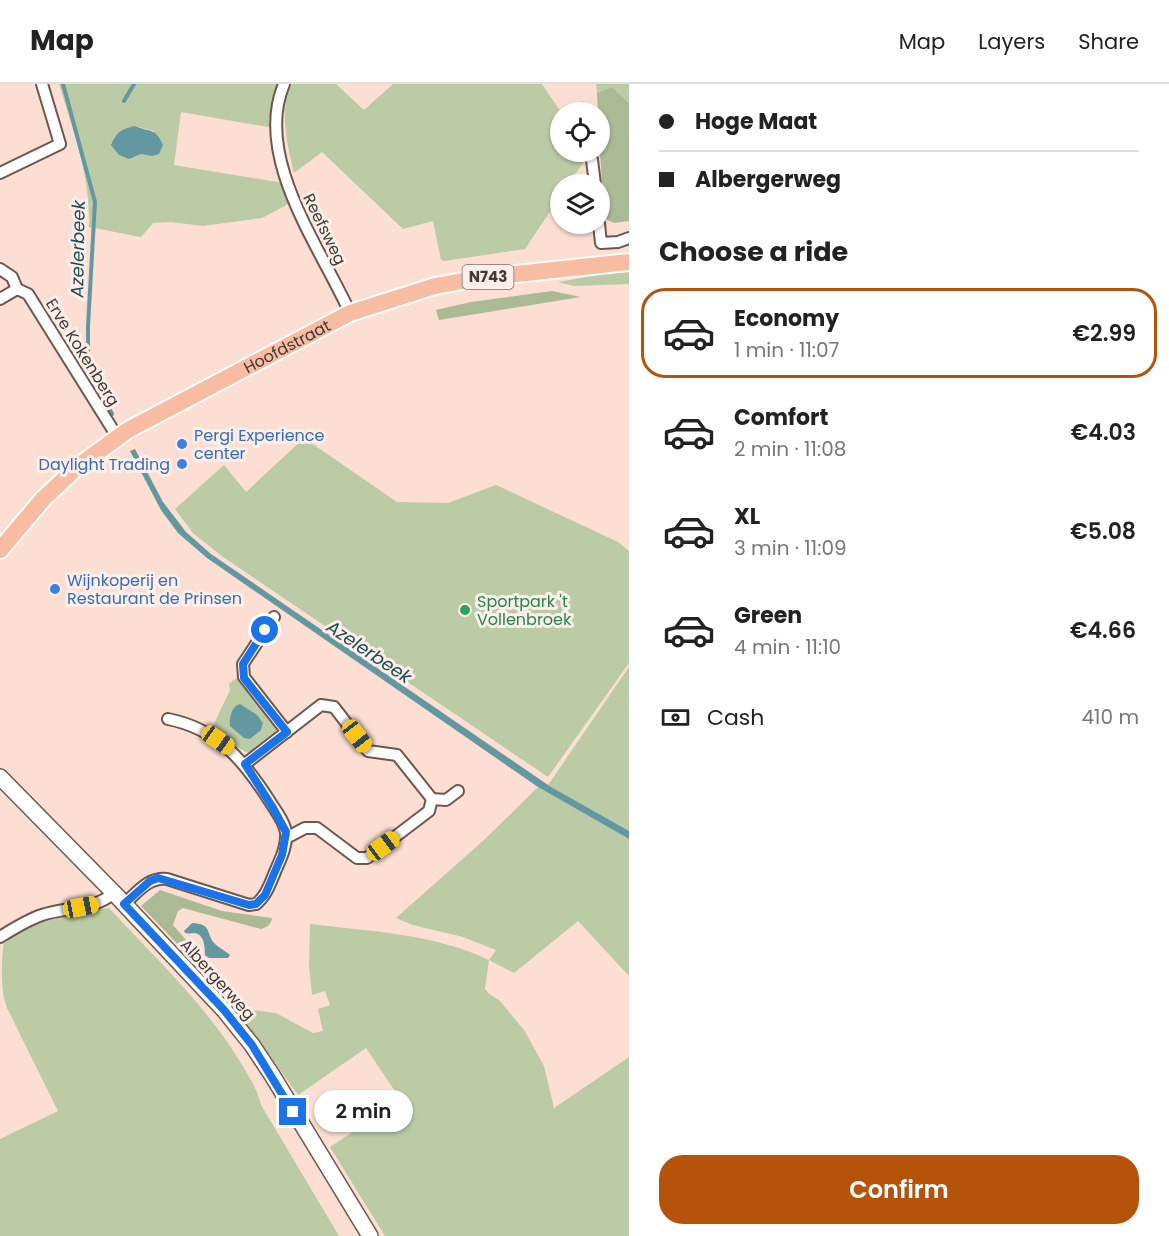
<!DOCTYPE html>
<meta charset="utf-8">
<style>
body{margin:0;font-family:Poppins,sans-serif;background:#f2f2f2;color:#222;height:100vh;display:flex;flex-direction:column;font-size:22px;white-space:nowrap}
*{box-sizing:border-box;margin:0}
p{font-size:20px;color:#767676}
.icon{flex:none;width:33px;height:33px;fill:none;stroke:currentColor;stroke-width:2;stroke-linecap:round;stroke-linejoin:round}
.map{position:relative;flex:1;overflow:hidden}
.side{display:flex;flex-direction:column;background:#fff;width:540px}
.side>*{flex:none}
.guide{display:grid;align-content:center;height:132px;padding:0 30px;background:#fff}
.buttons{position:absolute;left:550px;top:18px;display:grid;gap:12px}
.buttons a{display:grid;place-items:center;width:60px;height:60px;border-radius:50%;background:#fff;box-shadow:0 2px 4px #0004;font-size:30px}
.end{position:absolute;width:27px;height:27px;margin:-14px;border:8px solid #1a73e8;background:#fff;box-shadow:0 0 0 3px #fff}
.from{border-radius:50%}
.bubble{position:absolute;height:42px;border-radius:21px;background:#fff;box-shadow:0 2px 4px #0004;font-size:20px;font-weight:600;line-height:42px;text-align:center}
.car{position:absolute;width:18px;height:36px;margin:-18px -9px;border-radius:8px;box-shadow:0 0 4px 2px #0007;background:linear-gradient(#f5c518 24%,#345 0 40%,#f5c518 0 76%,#345 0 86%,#f5c518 0)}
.guide b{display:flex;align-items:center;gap:21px;height:57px;font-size:22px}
.guide b+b{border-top:2px solid #e0e0e0}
.guide i{width:15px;height:15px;background:#222}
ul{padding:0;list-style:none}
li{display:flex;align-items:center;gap:18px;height:90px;margin:0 12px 9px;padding:0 18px;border:3px solid transparent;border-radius:24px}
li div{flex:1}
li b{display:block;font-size:22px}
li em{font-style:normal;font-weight:600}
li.on{border-color:#b45309}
li>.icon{width:54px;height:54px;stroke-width:1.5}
h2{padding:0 30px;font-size:27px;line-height:72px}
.pay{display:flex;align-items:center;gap:15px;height:66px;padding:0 30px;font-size:22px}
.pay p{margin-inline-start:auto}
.button{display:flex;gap:12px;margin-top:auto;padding:12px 30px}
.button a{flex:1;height:69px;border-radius:24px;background:#b45309;color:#fff;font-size:24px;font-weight:600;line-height:69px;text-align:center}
header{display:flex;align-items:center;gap:36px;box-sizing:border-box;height:84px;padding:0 30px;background:#fff;border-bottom:2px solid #e0e0e0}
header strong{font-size:28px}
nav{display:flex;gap:33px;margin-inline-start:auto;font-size:21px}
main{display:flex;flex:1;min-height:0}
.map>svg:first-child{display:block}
</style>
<header>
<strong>Map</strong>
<nav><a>Map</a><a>Layers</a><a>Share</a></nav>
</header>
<main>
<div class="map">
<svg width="629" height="1152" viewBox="0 0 629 1152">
<rect width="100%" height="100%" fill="#fcded2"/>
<!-- green -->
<g fill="#bacba6" fill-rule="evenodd">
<path d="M59,0H280L274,44L181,28L174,81L284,99L292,118L262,134L203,142L171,138L153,139L141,153L89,143C91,93 73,47 59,0ZM135,42L154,47L149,71L141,70Z"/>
<path d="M292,0H336L364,26L393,0H542L561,28L583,17L584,28H561V68H586V75L568,100H561V111L525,165L444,177L441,176L433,137L403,145L322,68L294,89C288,65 278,23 292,0Z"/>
<path d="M596,0H629V19L612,3L597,9Z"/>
<path d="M626,186L629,188V200L574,202L558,198Z"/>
<path d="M304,354L397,418L448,419L496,401L618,458L629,467V579L548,693L223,473L193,449L175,425L224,381L246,408Z"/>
<path d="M629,583V747L546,704Z"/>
<path d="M239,592L276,641V650L249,669C238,666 223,652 211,646L230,606L229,600Z"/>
<path d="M538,703L629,755V892L578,837L514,889L489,876L485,905L489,910L499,916L524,946L544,982L554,1024L629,973V1152H385L330,1063L401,1016L366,964L298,1011L240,930L251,926L276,929L313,949L323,947L318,925L330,921L325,907L312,911L309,882L310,840C368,847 436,850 489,876L496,866L463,853L413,841L396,834L484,756Z"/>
<path d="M109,824C154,873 204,919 239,976C248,991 257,1004 261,1021L339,1152H0V1055L58,1027L9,928C0,914 1,876 4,857C37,835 72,830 109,824Z"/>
</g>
<!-- forest -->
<g fill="#a9ba94">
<path d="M612,3L629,19V137L614,139L604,134L600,68V28H598L597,9Z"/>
<path d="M552,207L581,213L439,236L436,226L471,218Z"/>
<path d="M160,806L222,827L272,834C271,841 267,843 261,845L183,824L178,827L173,841L212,886L208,892L141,822Z"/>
</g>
<!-- water -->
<g fill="#6498a0">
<path d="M135,42C151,49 155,43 163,61L159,70L152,72L141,70L129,75L119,71L111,61C117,48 121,45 135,42Z"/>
<path d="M135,365L163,418L186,448L211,470L551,703L629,747V755L538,703L207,474L178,449L161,426L130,367Z"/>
<path d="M240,620L257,631L263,639L261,646L250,655L244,654L230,642C229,633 232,622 240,620Z"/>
<path d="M192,839C213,840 205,849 215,860C219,864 226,867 230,871L228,874H209L205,871C205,865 205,851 195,849C192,849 189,850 185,849L184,847Z"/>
</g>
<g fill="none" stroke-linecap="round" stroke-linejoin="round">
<!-- stream -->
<g stroke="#6498a0" stroke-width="4">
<path d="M63,0L95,118L88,242V274L100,307L112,330"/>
<path d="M124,17L134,0"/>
</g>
<defs>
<g id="minor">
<path d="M284,0C253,74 321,164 350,229"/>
<path d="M592,76L595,100"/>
<path d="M0,89L60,60L42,0"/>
<path d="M599,140L601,159L618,158L629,154"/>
<path d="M0,185L12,193L17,205L0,215"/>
<path d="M17,205L28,210L118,354"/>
<path d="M274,533L243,580L244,593L287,648"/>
<path d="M245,680L321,621L334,623L368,667L397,671L432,715L429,727L367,774H357L317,744H305L286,754"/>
<path d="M432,715L446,716L458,707"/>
<path d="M124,820C138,808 148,793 167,795L249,821L256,820C266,812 270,800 275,788C280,776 287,763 286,749C285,738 275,726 269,716C243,676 218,645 168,635"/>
<path d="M0,853C13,845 27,836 42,831C69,822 90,828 114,809"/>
</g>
<path id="secondary" d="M0,693L114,809L224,926L252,961L272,991L370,1152"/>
<g id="primary">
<path id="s1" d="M0,466L43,415L77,383L128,346L350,229L435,202L479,194L629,178"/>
</g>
</defs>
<!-- minor casing -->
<use href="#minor" stroke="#70564c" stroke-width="14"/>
<!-- secondary casing -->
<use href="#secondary" stroke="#70564c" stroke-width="18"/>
<!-- primary casing -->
<use href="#primary" stroke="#fff" stroke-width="20"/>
<!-- minor -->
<use href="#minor" stroke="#fff" stroke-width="10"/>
<!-- secondary -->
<use href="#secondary" stroke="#fff" stroke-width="15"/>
<!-- primary -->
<use href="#primary" stroke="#f7bca1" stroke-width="16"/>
</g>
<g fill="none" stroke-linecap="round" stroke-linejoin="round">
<!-- route -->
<path stroke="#1a73e8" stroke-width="8" d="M265,546L243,580L244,594L287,648L245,680L273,724L286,748L282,771L265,811L256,820L249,821L158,794L150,797L124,820L224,926L252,961L293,1028"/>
</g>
<!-- markers -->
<g fill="#3f7fe0" stroke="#fcefea" stroke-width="2">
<circle cx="182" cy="360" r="6"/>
<circle cx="182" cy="380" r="6"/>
<circle cx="55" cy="505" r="6"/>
</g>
<circle fill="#2e9e5b" stroke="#fcefea" stroke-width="2" cx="465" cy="526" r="6"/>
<g text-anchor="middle" stroke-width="6" stroke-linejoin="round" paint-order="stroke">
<!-- shield labels -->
<rect fill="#fcefea" stroke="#7b6f6b" stroke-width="1.5" x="462.5" y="181" width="51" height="24" rx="4.5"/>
<g font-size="15" font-weight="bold" fill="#443834">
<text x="488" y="198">N743</text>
</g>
<!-- street labels -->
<g font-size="16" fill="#443834" stroke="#fcefea">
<text transform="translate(325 145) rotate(64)" y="6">Reefsweg</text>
<text dy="6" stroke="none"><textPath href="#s1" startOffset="356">Hoofdstraat</textPath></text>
<text transform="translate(83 268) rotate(58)" y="6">Erve Kokenberg</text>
<text transform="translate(218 895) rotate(48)" y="6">Albergerweg</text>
</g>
<!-- shop labels -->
<g font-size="16" fill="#366cbe" stroke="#fcefea" text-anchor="start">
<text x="194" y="357">Pergi Experience<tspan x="194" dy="18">center</tspan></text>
<text x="170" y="386" text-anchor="end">Daylight Trading</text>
<text x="67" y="502">Wijnkoperij en<tspan x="67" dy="18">Restaurant de Prinsen</tspan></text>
</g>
<!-- leisure labels -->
<g font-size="16" fill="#27864d" stroke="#fcefea" text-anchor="start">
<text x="477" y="523">Sportpark 't<tspan x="477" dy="18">Vollenbroek</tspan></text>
</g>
<!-- water labels -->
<g font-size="18" font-style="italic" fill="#1d4d54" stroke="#fcefea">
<text transform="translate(78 165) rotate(-89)" y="6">Azelerbeek</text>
<text transform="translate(369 568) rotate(34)" y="6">Azelerbeek</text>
</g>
</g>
</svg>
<div class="buttons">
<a><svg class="icon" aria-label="locate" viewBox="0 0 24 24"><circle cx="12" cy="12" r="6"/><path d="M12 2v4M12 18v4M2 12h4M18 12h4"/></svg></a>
<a><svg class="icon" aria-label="layers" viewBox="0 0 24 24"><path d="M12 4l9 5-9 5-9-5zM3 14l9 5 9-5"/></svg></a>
</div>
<i class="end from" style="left:265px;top:546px"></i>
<i class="end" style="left:293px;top:1028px"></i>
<div class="bubble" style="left:314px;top:1006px;width:99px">2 min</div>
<i class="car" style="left:357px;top:652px;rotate:142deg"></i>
<i class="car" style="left:218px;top:656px;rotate:125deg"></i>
<i class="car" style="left:383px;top:762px;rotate:53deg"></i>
<i class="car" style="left:81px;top:823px;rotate:79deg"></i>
</div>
<section class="side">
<div class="guide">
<b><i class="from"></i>Hoge Maat</b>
<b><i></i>Albergerweg</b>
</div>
<h2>Choose a ride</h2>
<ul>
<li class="on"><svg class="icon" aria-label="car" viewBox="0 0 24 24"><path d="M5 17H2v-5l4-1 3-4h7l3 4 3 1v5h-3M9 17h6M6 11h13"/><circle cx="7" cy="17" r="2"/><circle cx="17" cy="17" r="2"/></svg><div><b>Economy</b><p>1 min · 11:07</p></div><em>€2.99</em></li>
<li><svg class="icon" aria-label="car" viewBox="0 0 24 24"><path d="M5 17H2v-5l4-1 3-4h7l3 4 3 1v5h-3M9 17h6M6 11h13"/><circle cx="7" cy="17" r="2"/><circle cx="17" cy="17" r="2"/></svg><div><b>Comfort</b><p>2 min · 11:08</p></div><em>€4.03</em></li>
<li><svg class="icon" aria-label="car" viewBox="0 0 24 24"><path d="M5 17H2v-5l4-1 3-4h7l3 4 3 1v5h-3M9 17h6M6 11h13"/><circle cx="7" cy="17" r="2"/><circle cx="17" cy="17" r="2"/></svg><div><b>XL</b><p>3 min · 11:09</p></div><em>€5.08</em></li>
<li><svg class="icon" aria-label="car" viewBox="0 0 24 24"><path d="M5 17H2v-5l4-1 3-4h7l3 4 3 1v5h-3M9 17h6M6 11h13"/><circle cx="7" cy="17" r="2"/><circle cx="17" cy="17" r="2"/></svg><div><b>Green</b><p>4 min · 11:10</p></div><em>€4.66</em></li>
</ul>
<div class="pay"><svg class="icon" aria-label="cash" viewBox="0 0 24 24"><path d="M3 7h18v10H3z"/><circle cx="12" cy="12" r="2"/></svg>Cash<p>410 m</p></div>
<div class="button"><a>Confirm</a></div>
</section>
</main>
